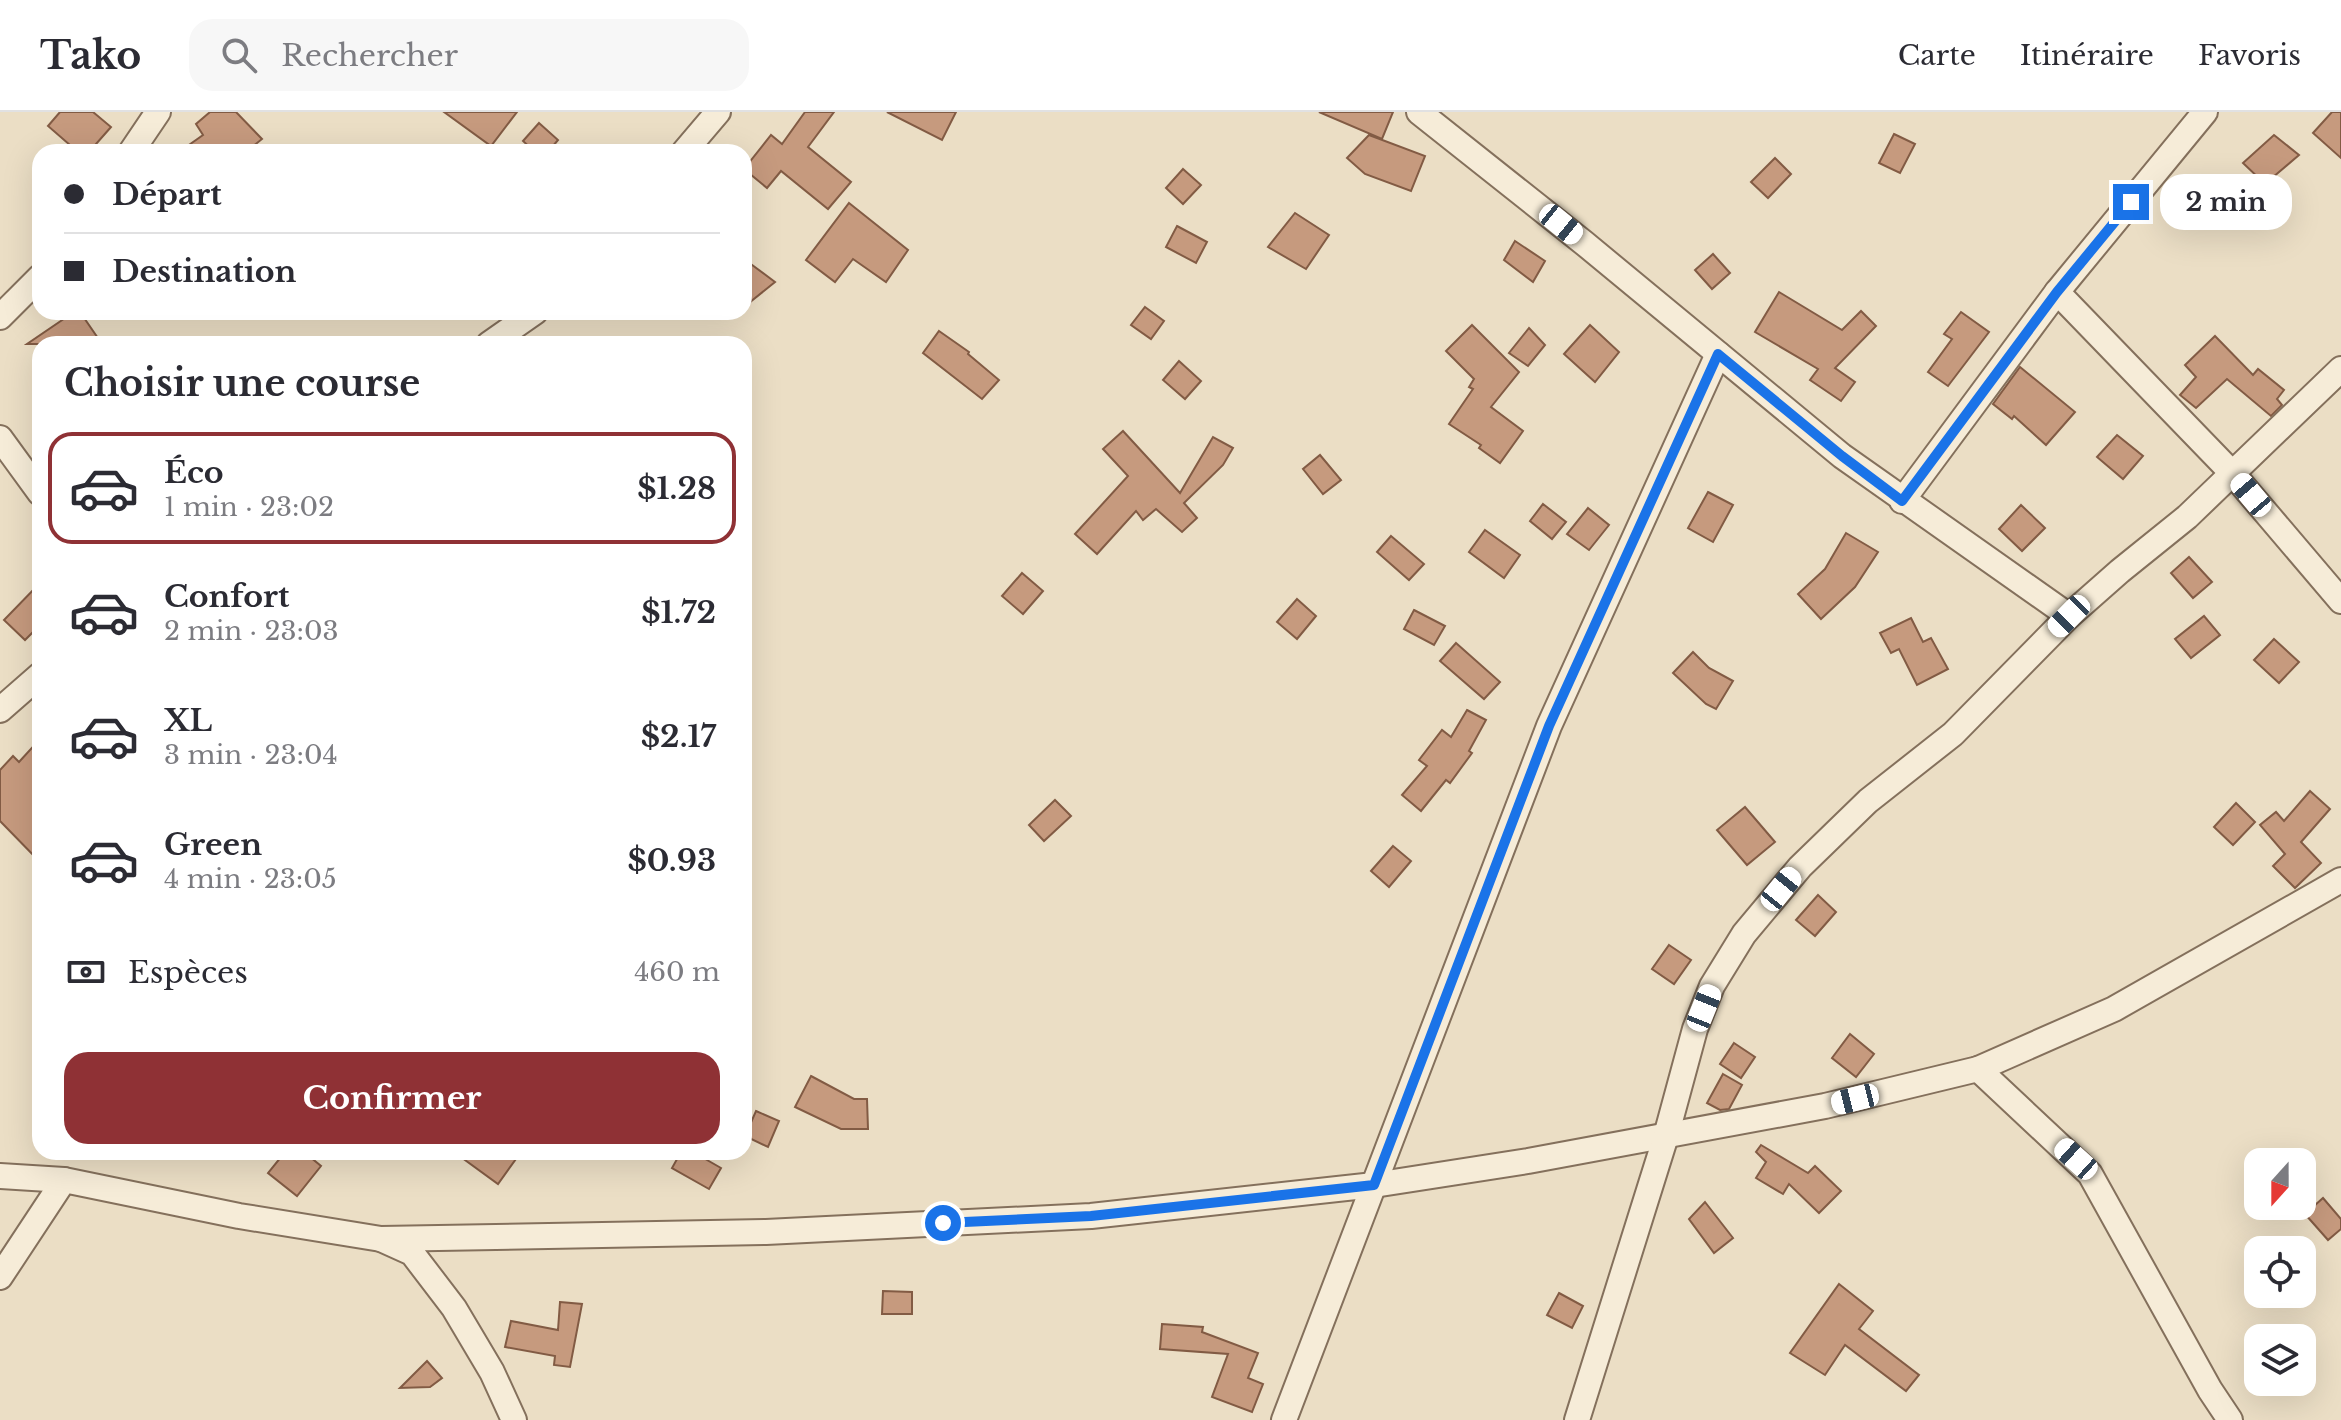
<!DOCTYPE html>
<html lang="fr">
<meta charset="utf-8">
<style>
body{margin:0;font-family:"Libre Baskerville",serif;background:#f7f7f7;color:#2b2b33;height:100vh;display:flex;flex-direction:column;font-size:30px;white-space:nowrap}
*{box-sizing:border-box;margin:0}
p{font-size:26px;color:#7c7c81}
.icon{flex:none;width:44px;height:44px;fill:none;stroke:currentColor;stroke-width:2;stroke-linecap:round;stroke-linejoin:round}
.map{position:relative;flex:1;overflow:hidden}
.sheet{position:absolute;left:32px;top:224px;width:720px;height:824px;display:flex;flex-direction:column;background:#fff;border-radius:24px;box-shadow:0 8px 32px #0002}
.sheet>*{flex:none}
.banner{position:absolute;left:32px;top:32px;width:720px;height:176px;border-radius:24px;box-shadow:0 8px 32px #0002;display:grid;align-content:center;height:176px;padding:0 32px;background:#fff}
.needle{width:52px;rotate:201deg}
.fabs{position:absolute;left:2244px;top:1036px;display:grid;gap:16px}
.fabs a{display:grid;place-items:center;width:72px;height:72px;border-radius:16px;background:#fff;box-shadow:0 8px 32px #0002;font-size:40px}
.end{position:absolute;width:36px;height:36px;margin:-18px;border:10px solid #1a73e8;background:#fff;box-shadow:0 0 0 4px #fff}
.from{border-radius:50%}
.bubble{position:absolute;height:56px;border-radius:24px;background:#fff;box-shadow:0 8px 32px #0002;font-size:26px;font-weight:700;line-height:56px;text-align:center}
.car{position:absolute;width:24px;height:48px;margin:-24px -12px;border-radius:10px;box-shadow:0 0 6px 2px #0007;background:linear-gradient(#fff 24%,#345 0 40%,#fff 0 76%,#345 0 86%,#fff 0)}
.banner b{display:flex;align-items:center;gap:28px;height:76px;font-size:30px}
.banner b+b{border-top:2px solid #e1e1e2}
.banner i{width:20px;height:20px;background:#2b2b33}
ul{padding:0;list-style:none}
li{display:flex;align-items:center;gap:24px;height:112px;margin:0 16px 12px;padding:0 16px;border:4px solid transparent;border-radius:24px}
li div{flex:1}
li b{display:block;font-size:30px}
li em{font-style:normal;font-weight:700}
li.active{border-color:#8f3135}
li>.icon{width:72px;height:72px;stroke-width:1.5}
h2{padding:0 32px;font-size:36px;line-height:96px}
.pay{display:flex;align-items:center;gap:20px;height:88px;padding:0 32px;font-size:30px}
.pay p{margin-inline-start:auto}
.action{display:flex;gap:16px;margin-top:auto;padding:16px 32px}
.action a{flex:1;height:92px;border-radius:24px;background:#8f3135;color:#fff;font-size:32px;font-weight:700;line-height:92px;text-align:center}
header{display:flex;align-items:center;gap:48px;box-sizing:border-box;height:112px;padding:0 40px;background:#fff;border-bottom:2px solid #e1e1e2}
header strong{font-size:38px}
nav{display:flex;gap:44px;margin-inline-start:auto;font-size:28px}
.search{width:560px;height:72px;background:#f7f7f7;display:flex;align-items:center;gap:20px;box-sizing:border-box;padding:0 28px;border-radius:24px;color:#7c7c81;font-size:30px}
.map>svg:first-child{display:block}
</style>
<header>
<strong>Tako</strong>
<div class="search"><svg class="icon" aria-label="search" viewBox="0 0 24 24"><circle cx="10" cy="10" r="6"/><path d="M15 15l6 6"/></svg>Rechercher</div>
<nav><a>Carte</a><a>Itinéraire</a><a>Favoris</a></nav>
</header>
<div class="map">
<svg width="2341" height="1308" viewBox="0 0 2341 1308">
<rect width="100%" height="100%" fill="#ebdec5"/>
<!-- building -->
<g fill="#c69a7e" stroke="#825b44" stroke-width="2">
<path d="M60,0H93L111,15L89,40H78L48,14Z"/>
<path d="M210,0H236L262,27L246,40H179L203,23L196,12Z"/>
<path d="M444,0H517L491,34Z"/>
<path d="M805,0H834L808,35L851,70L828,97L781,59L767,76L744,57L771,23L782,32Z"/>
<path d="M887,0H956L942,28Z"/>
<path d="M1319,0H1393L1382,27Z"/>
<path d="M2332,0H2341V46L2313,21Z"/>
<path d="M539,11L558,28L548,40H535L523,29Z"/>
<path d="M1894,22L1915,32L1900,61L1879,51Z"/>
<path d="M1369,23L1425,44L1411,79L1365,62L1347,46Z"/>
<path d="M2274,23L2299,43L2265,72L2243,51Z"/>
<path d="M1775,46L1791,62L1768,86L1751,70Z"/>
<path d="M1183,57L1201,73L1183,92L1166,76Z"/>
<path d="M849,91L908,138L886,170L853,147L835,170L806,148Z"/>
<path d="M1295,101L1329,123L1306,157L1268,135Z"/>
<path d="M1177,114L1207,130L1196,151L1166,135Z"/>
<path d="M1515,129L1545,149L1533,170L1504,148Z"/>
<path d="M1713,142L1730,161L1712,177L1695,158Z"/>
<path d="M744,147L775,170L744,195Z"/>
<path d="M1779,180L1842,218L1861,199L1876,214L1835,256L1855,270L1841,289L1810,268L1818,257L1755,220Z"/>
<path d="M1145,195L1164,209L1151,227L1131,213Z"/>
<path d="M74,200H80L102,232H27Z"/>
<path d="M1961,200L1989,220L1948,274L1928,260L1952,227L1944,222Z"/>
<path d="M1472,213L1519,260L1491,295L1523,319L1500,351L1479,336L1481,333L1449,312L1473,277L1469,275L1474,267L1446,239Z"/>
<path d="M1590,213L1619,240L1595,270L1564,242Z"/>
<path d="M1529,216L1545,233L1528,254L1509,241Z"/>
<path d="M939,219L969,240L968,242L999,268L982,287L923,241Z"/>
<path d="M2215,224L2253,263L2258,257L2284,278L2277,287L2282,293L2271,304L2227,267L2196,296L2180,283L2196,265L2185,253Z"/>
<path d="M1179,249L1201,269L1185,287L1163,268Z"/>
<path d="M2020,255L2075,300L2046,333L2014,304L2012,307L1993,292Z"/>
<path d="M1123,319L1180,381L1213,325L1233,336L1223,353L1184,391L1197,406L1182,420L1156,397L1143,408L1136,399L1097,442L1075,422L1128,364L1103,337Z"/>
<path d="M2117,323L2143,344L2123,367L2097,345Z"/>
<path d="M1320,343L1341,368L1323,382L1303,357Z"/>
<path d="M1708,380L1733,393L1713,430L1688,416Z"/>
<path d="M1543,392L1566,410L1552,427L1530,409Z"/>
<path d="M2021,393L2045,416L2022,439L1999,417Z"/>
<path d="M1588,396L1609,413L1589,438L1567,422Z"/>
<path d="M1485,418L1520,443L1504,466L1469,440Z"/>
<path d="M1846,421L1878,440L1855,475L1821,507L1798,482L1825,457Z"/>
<path d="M1391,424L1424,452L1409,468L1377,440Z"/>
<path d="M2189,445L2212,470L2193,486L2171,461Z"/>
<path d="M1022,461L1043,479L1023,502L1002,484Z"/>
<path d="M40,471V513L25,528L4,508Z"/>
<path d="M1297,487L1316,504L1297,527L1277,510Z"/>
<path d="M1414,498L1445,514L1434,533L1404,517Z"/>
<path d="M2204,504L2220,523L2191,546L2175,527Z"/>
<path d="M1911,506L1923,530L1931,526L1948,557L1917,573L1899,537L1891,541L1880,521Z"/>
<path d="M2274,527L2299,550L2279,571L2254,548Z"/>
<path d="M1456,531L1500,570L1484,587L1440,549Z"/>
<path d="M1693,540L1709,556L1733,569L1716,597L1706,592L1673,561Z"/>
<path d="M1467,598L1486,608L1469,639L1472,641L1450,671L1446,668L1421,699L1402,683L1427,654L1419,648L1442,618L1451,625Z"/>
<path d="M40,627V750L0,709V658L13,644L19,650Z"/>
<path d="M2310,679L2330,697L2301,730L2321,751L2295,776L2273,754L2285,742L2260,713L2276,700L2284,709Z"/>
<path d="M1055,688L1071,704L1044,729L1029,713Z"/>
<path d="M2236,691L2255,710L2233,733L2214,715Z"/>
<path d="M1745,695L1775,730L1747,753L1717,718Z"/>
<path d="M1393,734L1411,749L1389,775L1371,759Z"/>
<path d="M1818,783L1836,800L1815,824L1796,808Z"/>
<path d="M1669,833L1691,848L1674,872L1652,857Z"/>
<path d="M1850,922L1874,942L1856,965L1832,946Z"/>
<path d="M1734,931L1755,945L1741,966L1720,952Z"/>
<path d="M1723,962L1742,973L1729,997L1720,998L1707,991Z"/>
<path d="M811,964L854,987H867L868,1017H841L795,995Z"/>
<path d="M756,999L779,1009L768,1035L745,1024Z"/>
<path d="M1761,1033L1808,1061L1815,1054L1841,1079L1819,1101L1789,1072L1783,1082L1756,1066L1766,1050L1756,1040Z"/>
<path d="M285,1040H304L321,1054L297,1084L268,1061Z"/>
<path d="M454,1040H521L498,1072Z"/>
<path d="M681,1040H693L721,1056L709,1077L672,1056Z"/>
<path d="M2323,1086L2341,1107V1117L2328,1128L2305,1102Z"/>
<path d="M1705,1090L1733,1126L1714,1141L1689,1107Z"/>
<path d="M1839,1172L1873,1199L1859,1217L1919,1263L1906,1279L1845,1233L1825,1263L1790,1241Z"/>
<path d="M883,1179L912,1180V1202H882Z"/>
<path d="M1559,1181L1583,1194L1572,1216L1547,1203Z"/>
<path d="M560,1190L582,1192L570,1255L554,1253L555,1244L505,1235L511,1209L558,1218Z"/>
<path d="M1162,1212L1203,1215L1202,1220L1258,1241L1248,1266L1263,1272L1252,1300L1212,1285L1228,1242L1160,1237Z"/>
<path d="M427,1249L442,1266L430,1275L400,1276Z"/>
</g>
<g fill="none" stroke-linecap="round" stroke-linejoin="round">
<defs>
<g id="minor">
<path d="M1419,0L1584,131L1842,344L2069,504"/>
<path d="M131,40L158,0"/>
<path d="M684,40L718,0"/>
<path d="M2057,180L2233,362L2341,489"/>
<path d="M0,205L40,165"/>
<path d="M489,232L535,200"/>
<path d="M0,326L40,381"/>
<path d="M1902,389L2057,180L2205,0"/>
<path d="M0,598L40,563"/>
<path d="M1978,957L2090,1062L2210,1278L2230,1308"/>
<path d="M0,1064L64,1068L239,1104L381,1127L412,1141L454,1196L492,1260L514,1308"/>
<path d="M381,1127L766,1120L1091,1104L1374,1073L1528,1049L1825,994L1978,957L2114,897L2341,768"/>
<path d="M0,1165L64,1068"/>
<path d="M1284,1308L1549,614L1718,242"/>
<path d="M1577,1308L1666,1024L1695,917L1712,874L1744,822L1800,755L1868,689L1953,622L2069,504L2120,459L2187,405L2341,257"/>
</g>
</defs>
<!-- minor casing -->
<use href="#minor" stroke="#84705c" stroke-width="28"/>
<!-- minor -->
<use href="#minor" stroke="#f6ecd8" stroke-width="24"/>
</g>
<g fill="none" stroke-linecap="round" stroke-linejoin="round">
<!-- route -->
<path stroke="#1a73e8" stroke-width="10" d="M943,1111L1091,1104L1374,1073L1549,614L1718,242L1842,344L1902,389L2057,180L2131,90"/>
</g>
</svg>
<div class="fabs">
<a><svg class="needle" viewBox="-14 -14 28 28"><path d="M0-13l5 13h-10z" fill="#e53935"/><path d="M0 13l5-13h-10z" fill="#7c7c81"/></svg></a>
<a><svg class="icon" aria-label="locate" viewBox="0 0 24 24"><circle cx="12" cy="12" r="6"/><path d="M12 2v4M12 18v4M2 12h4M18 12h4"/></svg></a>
<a><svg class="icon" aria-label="layers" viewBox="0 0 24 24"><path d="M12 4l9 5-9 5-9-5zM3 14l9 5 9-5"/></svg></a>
</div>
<i class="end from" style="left:943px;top:1111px"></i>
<i class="end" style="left:2131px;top:90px"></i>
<div class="bubble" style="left:2160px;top:62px;width:132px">2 min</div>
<i class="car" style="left:1561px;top:112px;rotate:129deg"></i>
<i class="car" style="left:2251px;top:383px;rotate:320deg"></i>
<i class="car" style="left:2069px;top:504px;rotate:225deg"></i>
<i class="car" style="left:1781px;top:777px;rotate:39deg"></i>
<i class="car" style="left:1704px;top:896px;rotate:22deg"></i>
<i class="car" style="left:1855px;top:987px;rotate:256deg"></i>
<i class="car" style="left:2076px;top:1047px;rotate:312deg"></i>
<div class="banner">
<b><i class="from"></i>Départ</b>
<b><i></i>Destination</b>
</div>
<section class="sheet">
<h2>Choisir une course</h2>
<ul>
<li class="active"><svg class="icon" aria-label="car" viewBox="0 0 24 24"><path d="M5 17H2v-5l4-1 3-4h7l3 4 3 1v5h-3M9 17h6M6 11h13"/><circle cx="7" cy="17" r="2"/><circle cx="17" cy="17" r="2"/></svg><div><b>Éco</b><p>1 min · 23:02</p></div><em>$1.28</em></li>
<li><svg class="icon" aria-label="car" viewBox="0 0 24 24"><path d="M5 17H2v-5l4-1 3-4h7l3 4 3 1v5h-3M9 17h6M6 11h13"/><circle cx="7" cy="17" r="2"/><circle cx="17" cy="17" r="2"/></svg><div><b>Confort</b><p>2 min · 23:03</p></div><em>$1.72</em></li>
<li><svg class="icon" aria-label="car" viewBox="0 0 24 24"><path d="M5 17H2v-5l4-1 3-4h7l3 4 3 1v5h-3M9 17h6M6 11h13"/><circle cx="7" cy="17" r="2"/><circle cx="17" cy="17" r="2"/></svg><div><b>XL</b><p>3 min · 23:04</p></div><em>$2.17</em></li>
<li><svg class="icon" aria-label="car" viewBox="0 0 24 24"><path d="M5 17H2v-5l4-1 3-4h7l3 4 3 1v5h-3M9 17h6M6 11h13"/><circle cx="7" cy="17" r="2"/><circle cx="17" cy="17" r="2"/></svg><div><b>Green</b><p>4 min · 23:05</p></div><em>$0.93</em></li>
</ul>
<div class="pay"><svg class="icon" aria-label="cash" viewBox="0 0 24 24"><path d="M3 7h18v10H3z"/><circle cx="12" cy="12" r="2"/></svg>Espèces<p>460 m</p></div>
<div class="action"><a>Confirmer</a></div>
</section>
</div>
